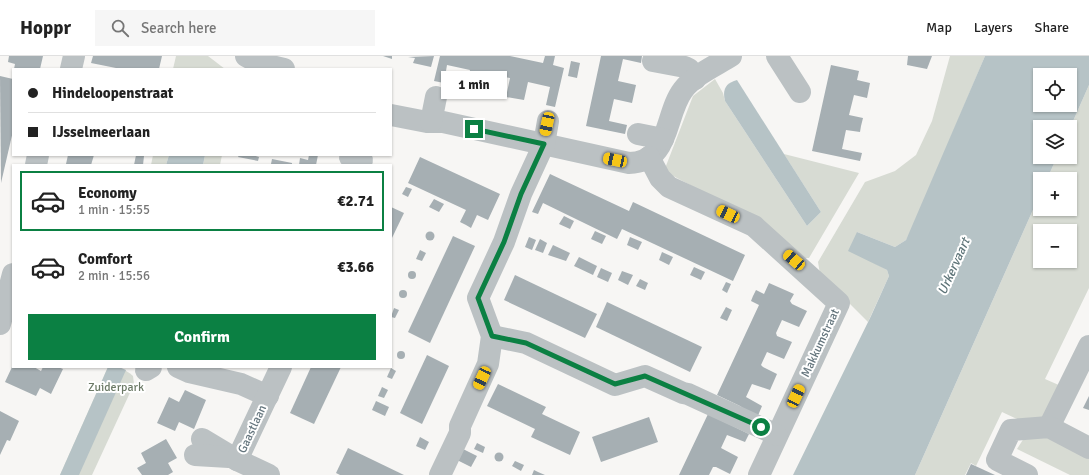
<!DOCTYPE html>
<meta charset="utf-8">
<style>
body{margin:0;font-family:Signika,sans-serif;background:#f6f6f6;color:#222;height:100vh;display:flex;flex-direction:column;font-size:15px;white-space:nowrap}
*{box-sizing:border-box;margin:0}
p{font-size:13px;color:#767676}
.icon{flex:none;width:22px;height:22px;fill:none;stroke:currentColor;stroke-width:2;stroke-linecap:round;stroke-linejoin:round}
.map{position:relative;flex:1;overflow:hidden}
.details{position:absolute;left:12px;top:108px;width:380px;height:204px;display:flex;flex-direction:column;background:#fff;border-radius:0px;box-shadow:0 1px 3px #0004}
.details>*{flex:none}
.banner{position:absolute;left:12px;top:12px;width:380px;height:88px;border-radius:0px;box-shadow:0 1px 3px #0004;display:grid;align-content:center;height:88px;padding:0 16px;background:#fff}
.tools{position:absolute;left:1033px;top:12px;display:grid;gap:8px}
.tools a{display:grid;place-items:center;width:44px;height:44px;border-radius:0px;background:#fff;box-shadow:0 1px 3px #0004;font-size:20px}
.end{position:absolute;width:18px;height:18px;margin:-9px;border:5px solid #0b8043;background:#fff;box-shadow:0 0 0 2px #fff}
.from{border-radius:50%}
.bubble{position:absolute;height:28px;border-radius:0px;background:#fff;box-shadow:0 1px 3px #0004;font-size:13px;font-weight:800;line-height:28px;text-align:center}
.car{position:absolute;width:12px;height:24px;margin:-12px -6px;border-radius:5px;box-shadow:0 0 3px 1px #0007;background:linear-gradient(#f5c518 24%,#345 0 40%,#f5c518 0 76%,#345 0 86%,#f5c518 0)}
.banner b{display:flex;align-items:center;gap:14px;height:38px;font-size:15px}
.banner b+b{border-top:1px solid #e0e0e0}
.banner i{width:10px;height:10px;background:#222}
ul{padding:7px 0 0;list-style:none}
li{display:flex;align-items:center;gap:12px;height:60px;margin:0 8px 6px;padding:0 8px;border:2px solid transparent;border-radius:0px}
li div{flex:1}
li b{display:block;font-size:15px}
li em{font-style:normal;font-weight:800}
li.selected{border-color:#0b8043}
li>.icon{width:36px;height:36px;stroke-width:1.5}
.primary-button{display:flex;gap:8px;margin-top:auto;padding:8px 16px}
.primary-button a{flex:1;height:46px;border-radius:0px;background:#0b8043;color:#fff;font-size:16px;font-weight:800;line-height:46px;text-align:center}
header{display:flex;align-items:center;gap:24px;box-sizing:border-box;height:56px;padding:0 20px;background:#fff;border-bottom:1px solid #e0e0e0}
header strong{font-size:19px}
nav{display:flex;gap:22px;margin-inline-start:auto;font-size:14px}
.search{width:280px;height:36px;background:#f6f6f6;display:flex;align-items:center;gap:10px;box-sizing:border-box;padding:0 14px;border-radius:0px;color:#767676;font-size:15px}
.map>svg:first-child{display:block}
</style>
<header>
<strong>Hoppr</strong>
<div class="search"><svg class="icon" aria-label="search" viewBox="0 0 24 24"><circle cx="10" cy="10" r="6"/><path d="M15 15l6 6"/></svg>Search here</div>
<nav><a>Map</a><a>Layers</a><a>Share</a></nav>
</header>
<div class="map">
<svg width="1089" height="419" viewBox="0 0 1089 419">
<rect width="100%" height="100%" fill="#f7f6f4"/>
<!-- green -->
<g fill="#d7dbd3" fill-rule="evenodd">
<path d="M176,0H208L225,13H173Z"/>
<path d="M950,0H985L913,171L906,184L895,191L857,176L872,206L887,214L889,220L868,266L820,218L818,206L865,126L895,115L916,99L932,65Z"/>
<path d="M715,23L723,37L725,45L807,170L821,156L784,98L859,117L809,202H802L764,169L664,115L693,40Z"/>
<path d="M1089,29V232L1045,323L1061,330L1044,361L1023,366L1002,356L976,410L971,407L965,419H915L1040,138V153H1070V123H1047L1057,101H1070V72ZM1040,175H1070V205H1040Z"/>
<path d="M153,99H169L166,109H151Z"/>
<path d="M205,99H222L220,109H203Z"/>
<path d="M108,311C119,311 125,313 133,320L134,328L92,419H60Z"/>
<path d="M1045,378L1089,401V419H1070L1017,393L1026,379Z"/>
</g>
<!-- water -->
<g fill="#b6c3c6" fill-rule="evenodd">
<path d="M985,0H1089V29L1070,72L1040,71V101H1057L1047,123H1040V138L915,419H793L871,260L889,220L887,214L848,195L857,176L895,191L906,184ZM1040,19H1070V49H1040Z"/>
<path d="M737,24L821,156L807,170L725,45C722,33 726,27 737,24Z"/>
<path d="M169,99H205L203,109H166Z"/>
<path d="M108,311H119L126,314L79,419H60Z"/>
</g>
<!-- building -->
<g fill="#a6afb3">
<path d="M9,0H43L40,13H14L15,8L8,6Z"/>
<path d="M93,0H162L159,13H121L91,7Z"/>
<path d="M383,0H392V3Z"/>
<path d="M434,0L431,11L413,7L415,2L408,1Z"/>
<path d="M440,0H510L543,7L545,0H555L553,9L564,12L555,51L546,49L550,31L528,26L524,44L506,41L510,22L488,18L484,36L466,32L470,14L447,9L444,27L434,25Z"/>
<path d="M601,0H642L641,7L623,3L618,25L636,29L632,47L614,43L609,65L627,69L625,78L586,70Z"/>
<path d="M908,0H932L927,13L907,9Z"/>
<path d="M571,5L580,7L577,22L568,20Z"/>
<path d="M831,9L859,15L857,24L870,27L867,42L854,39L849,59L863,62L861,70L860,76L846,74L842,93L862,97L860,105L812,95Z"/>
<path d="M0,20L13,23V75L1,127Z"/>
<path d="M68,99H94L91,109L66,108Z"/>
<path d="M136,99L144,100L143,109H134Z"/>
<path d="M239,99H252L259,101L258,105L238,101Z"/>
<path d="M309,99H318L316,109H299L300,102L308,104Z"/>
<path d="M420,101L500,138L488,164L477,159L471,172L466,169L460,166L466,154L408,127Z"/>
<path d="M272,103L292,107V109L271,108Z"/>
<path d="M550,118L629,155L633,146L745,199L733,225L622,173L617,183L543,147L538,158L532,156Z"/>
<path d="M406,131L412,133L408,141L402,138Z"/>
<path d="M434,143L444,148L439,156L429,151Z"/>
<path d="M391,151L404,157L391,184Z"/>
<path d="M564,160L574,165L570,173L559,168Z"/>
<path d="M595,175L606,180L602,188L591,183Z"/>
<circle cx="430" cy="180" r="4.5"/>
<path d="M453,180L475,190L430,287L408,276Z"/>
<path d="M529,181L536,184L532,194L525,191Z"/>
<path d="M630,181L642,186L638,194L627,189Z"/>
<path d="M540,183L547,187L543,197L535,194Z"/>
<path d="M553,189L570,197L566,205L548,199Z"/>
<path d="M420,194L426,197L422,205L416,203Z"/>
<path d="M662,196L673,201L669,209L659,204Z"/>
<path d="M579,201L597,210L593,219L574,210Z"/>
<path d="M694,211L705,216L701,224L690,219Z"/>
<path d="M601,212L612,217L608,226L597,221Z"/>
<circle cx="412" cy="219" r="4"/>
<path d="M622,215L633,219L628,229L618,224Z"/>
<path d="M515,219L597,258L585,282L504,244Z"/>
<path d="M640,223L648,227L645,234L636,230Z"/>
<path d="M726,226L731,228L727,237L722,234Z"/>
<path d="M769,227L794,238L790,245L792,248L807,255L799,271L782,264L776,277L777,280L792,286L784,303L767,296L761,309L763,311L777,318L770,334L752,328L746,341L762,350L757,362L740,350L717,339L759,249L751,245L753,240L756,234L764,238Z"/>
<circle cx="403" cy="238" r="4"/>
<path d="M607,246L702,291L690,316L596,271Z"/>
<path d="M726,251L732,254L727,265L720,262Z"/>
<path d="M394,252L399,254L395,262L391,261Z"/>
<circle cx="401" cy="299" r="4"/>
<path d="M427,299L449,310L422,368L400,357Z"/>
<path d="M12,311H34L41,315L43,311H58L63,313L51,338L40,332L36,340L5,326Z"/>
<path d="M311,311H341L314,368L290,357Z"/>
<path d="M391,312L396,315L392,323L387,321Z"/>
<path d="M498,328L546,351L542,358L580,376L570,399L531,381L535,373L487,350Z"/>
<path d="M382,331L388,334L384,342L378,340Z"/>
<path d="M185,334L206,344L194,373L179,366L175,375L157,367L169,341L179,346Z"/>
<path d="M1089,340V354L1083,352Z"/>
<path d="M376,345L389,351L385,360L372,354Z"/>
<path d="M0,355L19,365L10,385L7,384L0,399Z"/>
<path d="M708,358L749,378L745,386L727,379L721,392L738,401L730,418L716,411H713L709,419H679Z"/>
<path d="M649,361L658,386L601,406L592,381Z"/>
<path d="M420,381L429,386L425,394L416,390Z"/>
<path d="M166,383L177,402L168,407L173,416L168,419H142L137,412L146,407L141,397Z"/>
<path d="M477,387L485,391L483,397L474,393Z"/>
<path d="M348,392L375,405L404,419H340L336,417Z"/>
<path d="M463,393L477,400L471,411L457,404Z"/>
<circle cx="499" cy="401" r="4.5"/>
<path d="M515,405L524,409L521,415L512,410Z"/>
<path d="M971,408L995,419H966Z"/>
<path d="M534,414L538,416L545,419H532Z"/>
</g>
<g fill="none" stroke-linecap="round" stroke-linejoin="round">
<!-- minor -->
<g stroke="#bbc1c3" stroke-width="22">
<path d="M246,0L259,7L284,13"/>
<path d="M777,0L800,36"/>
<path d="M653,5L685,11L689,13L695,23"/>
<path d="M71,13L74,0"/>
<path d="M391,59L427,66H443L629,107C671,106 664,59 683,34C694,19 715,10 731,0"/>
<path d="M431,66L436,41"/>
<path d="M638,78L663,83"/>
<path d="M350,101L362,104"/>
<path d="M649,101L660,122L669,131L754,170L839,247L759,419"/>
<path d="M36,109L38,99"/>
<path d="M0,268L13,218"/>
<path d="M492,280L526,287L615,329L645,320L683,337L688,338L777,379"/>
<path d="M178,311L189,316L241,328L268,340"/>
<path d="M146,314L151,311"/>
<path d="M1049,371L1089,290"/>
<path d="M202,383L237,404"/>
<path d="M195,399L229,401"/>
<path d="M269,419L237,404L281,311"/>
<path d="M440,419L460,377V370L488,308L492,280L478,242L504,186L521,138L544,88L548,65"/>
<path d="M1027,419L997,404L1011,374L1049,371L1089,392"/>
</g>
</g>
<g fill="none" stroke-linecap="round" stroke-linejoin="round">
<!-- route -->
<path stroke="#0b8043" stroke-width="5" d="M474,73L544,88L521,138L504,186L478,242L492,280L526,287L615,328L645,320L761,371"/>
</g>
<g text-anchor="middle" stroke-width="4" stroke-linejoin="round" paint-order="stroke">
<!-- street labels -->
<g font-size="12" fill="#64757d" stroke="#fff">
<text transform="translate(820 287) rotate(-65)" y="4">Makkumstraat</text>
<text transform="translate(252 373) rotate(-65)" y="4">Gaastlaan</text>
</g>
<!-- park labels -->
<g font-size="12" fill="#6c7a66" stroke="#fff">
<text x="116" y="335">Zuiderpark</text>
</g>
<!-- water labels -->
<g font-size="13" font-style="italic" fill="#5e7478" stroke="#fff">
<text transform="translate(953 210) rotate(-66)" y="5">Urkervaart</text>
</g>
</g>
</svg>
<div class="tools">
<a><svg class="icon" aria-label="locate" viewBox="0 0 24 24"><circle cx="12" cy="12" r="6"/><path d="M12 2v4M12 18v4M2 12h4M18 12h4"/></svg></a>
<a><svg class="icon" aria-label="layers" viewBox="0 0 24 24"><path d="M12 4l9 5-9 5-9-5zM3 14l9 5 9-5"/></svg></a>
<a>+</a>
<a>−</a>
</div>
<i class="end from" style="left:761px;top:371px"></i>
<i class="end" style="left:474px;top:73px"></i>
<div class="bubble" style="left:441px;top:15px;width:66px">1 min</div>
<i class="car" style="left:547px;top:68px;rotate:192deg"></i>
<i class="car" style="left:615px;top:104px;rotate:282deg"></i>
<i class="car" style="left:728px;top:158px;rotate:295deg"></i>
<i class="car" style="left:794px;top:204px;rotate:311deg"></i>
<i class="car" style="left:482px;top:322px;rotate:205deg"></i>
<i class="car" style="left:796px;top:340px;rotate:25deg"></i>
<div class="banner">
<b><i class="from"></i>Hindeloopenstraat</b>
<b><i></i>IJsselmeerlaan</b>
</div>
<section class="details">
<ul>
<li class="selected"><svg class="icon" aria-label="car" viewBox="0 0 24 24"><path d="M5 17H2v-5l4-1 3-4h7l3 4 3 1v5h-3M9 17h6M6 11h13"/><circle cx="7" cy="17" r="2"/><circle cx="17" cy="17" r="2"/></svg><div><b>Economy</b><p>1 min · 15:55</p></div><em>€2.71</em></li>
<li><svg class="icon" aria-label="car" viewBox="0 0 24 24"><path d="M5 17H2v-5l4-1 3-4h7l3 4 3 1v5h-3M9 17h6M6 11h13"/><circle cx="7" cy="17" r="2"/><circle cx="17" cy="17" r="2"/></svg><div><b>Comfort</b><p>2 min · 15:56</p></div><em>€3.66</em></li>
</ul>
<div class="primary-button"><a>Confirm</a></div>
</section>
</div>
